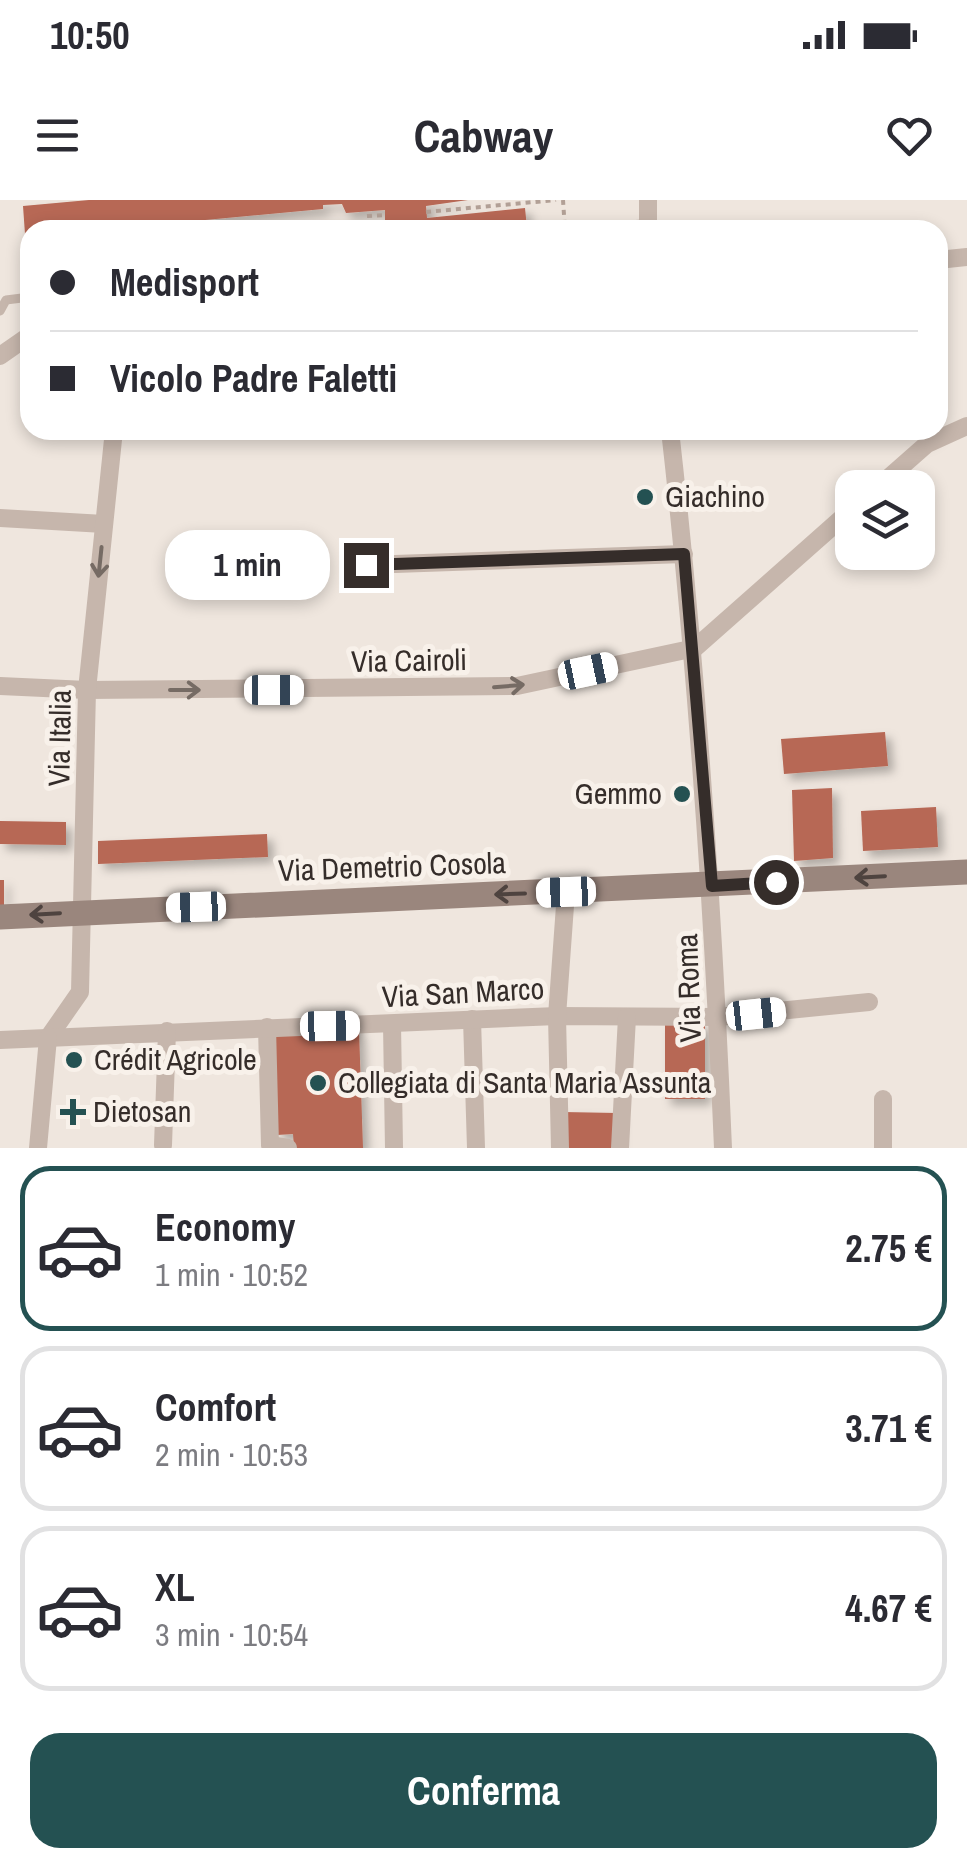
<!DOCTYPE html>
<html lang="it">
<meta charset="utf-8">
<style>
body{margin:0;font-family:"Archivo Narrow",sans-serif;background:#f2f2f3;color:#2b2b33;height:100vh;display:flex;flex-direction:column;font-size:38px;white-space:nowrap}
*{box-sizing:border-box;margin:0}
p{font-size:32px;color:#7c7c81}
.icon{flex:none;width:55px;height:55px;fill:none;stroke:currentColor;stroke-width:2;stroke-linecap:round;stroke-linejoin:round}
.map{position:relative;height:948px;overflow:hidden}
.panel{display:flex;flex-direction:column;background:#fff;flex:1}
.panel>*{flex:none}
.hud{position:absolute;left:20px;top:20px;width:928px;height:220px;border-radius:30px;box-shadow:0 5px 15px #0003;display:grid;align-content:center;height:220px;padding:0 30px;background:#fff}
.fabs{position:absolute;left:835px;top:270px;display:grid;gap:20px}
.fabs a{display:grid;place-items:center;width:100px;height:100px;border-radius:20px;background:#fff;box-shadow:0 5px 15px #0003;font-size:50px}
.end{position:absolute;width:45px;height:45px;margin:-22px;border:12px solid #352d2a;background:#fff;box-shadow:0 0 0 5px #fff}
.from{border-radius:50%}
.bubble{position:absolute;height:70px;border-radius:30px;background:#fff;box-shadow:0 5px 15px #0003;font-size:32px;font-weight:700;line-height:70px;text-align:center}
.car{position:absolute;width:30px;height:60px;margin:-30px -15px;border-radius:12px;box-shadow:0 0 8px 2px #0007;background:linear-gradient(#fff 24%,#345 0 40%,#fff 0 76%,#345 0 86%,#fff 0)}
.hud b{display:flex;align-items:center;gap:35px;height:95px;font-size:38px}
.hud b+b{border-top:2px solid #e1e1e2}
.hud i{width:25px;height:25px;background:#2b2b33}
ul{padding:18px 0 0;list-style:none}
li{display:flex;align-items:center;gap:30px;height:165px;margin:0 20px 15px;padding:0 10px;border:5px solid #e1e1e2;border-radius:30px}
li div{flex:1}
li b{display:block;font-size:38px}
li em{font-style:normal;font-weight:700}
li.current{border-color:#245152}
li>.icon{width:90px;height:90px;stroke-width:1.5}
.button{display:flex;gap:20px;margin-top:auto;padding:20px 30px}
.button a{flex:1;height:115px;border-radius:30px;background:#245152;color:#fff;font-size:40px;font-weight:700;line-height:115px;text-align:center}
.status{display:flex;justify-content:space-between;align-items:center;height:70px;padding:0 50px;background:#fff;direction:ltr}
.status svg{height:28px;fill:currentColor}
header{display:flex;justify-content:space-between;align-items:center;height:130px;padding:0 30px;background:#fff;font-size:45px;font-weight:700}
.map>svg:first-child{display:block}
</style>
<div class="status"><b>10:50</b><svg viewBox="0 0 49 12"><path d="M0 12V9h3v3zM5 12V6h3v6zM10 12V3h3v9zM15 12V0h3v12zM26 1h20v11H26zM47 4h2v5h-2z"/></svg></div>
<header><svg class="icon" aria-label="menu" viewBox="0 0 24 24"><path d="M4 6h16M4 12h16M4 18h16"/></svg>Cabway<svg class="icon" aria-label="heart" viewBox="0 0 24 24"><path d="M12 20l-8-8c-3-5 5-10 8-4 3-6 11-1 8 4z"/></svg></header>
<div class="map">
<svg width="967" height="948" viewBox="0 0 967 948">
<defs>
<filter id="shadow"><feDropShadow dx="6" dy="6" stdDeviation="5" flood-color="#0004"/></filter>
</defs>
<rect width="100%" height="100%" fill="#efe6de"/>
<!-- building -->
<g fill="#b76754" filter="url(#shadow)">
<path d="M89,0H468L426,6L427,18L525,8L527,28L318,30L385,21V10L346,13L342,4L323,5V9L99,30H30L27,62L23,6Z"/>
<path d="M885,532L888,566L784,574L781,539Z"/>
<path d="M832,588L833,658L794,661L792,590Z"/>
<path d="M936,607L938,647L863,651L861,611Z"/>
<path d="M0,621L66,622V645L0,644Z"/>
<path d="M267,634L268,657L98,664V641Z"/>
<rect x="0" y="680" width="4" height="25"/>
<rect x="665" y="823" width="40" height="76"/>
<path d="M359,830L363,948H294L293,934L277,935L273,832Z"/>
<path d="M563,912L617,913L616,948H562Z"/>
</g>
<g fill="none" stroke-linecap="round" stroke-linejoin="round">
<!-- path -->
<g stroke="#b2a096" stroke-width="4" stroke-dasharray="5 5" stroke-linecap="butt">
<path d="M563,0L565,30"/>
<path d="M426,12L556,0"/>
<path d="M367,16L385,15"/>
</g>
<!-- lane -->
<path stroke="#c6b6ac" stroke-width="9" d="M0,111L6,100L30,97"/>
<!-- street -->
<g stroke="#c6b6ac" stroke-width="18">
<path d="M648,0V30"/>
<path d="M625,30L648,28"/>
<path d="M938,60L967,57"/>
<path d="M0,156L30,135"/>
<path d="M670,230C697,469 713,708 723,948"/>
<path d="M877,288L927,244L967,226"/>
<path d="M0,318L104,324"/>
<path d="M366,365L684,354"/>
<path d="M0,486L87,490L517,486L695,448L852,309"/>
<path d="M472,819L476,948"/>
<path d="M392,824L394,948"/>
<path d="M267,827L270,945L288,948"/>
<path d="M48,838L80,792L87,490L114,230"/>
<path d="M0,840L557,816L718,817L869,802"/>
<path d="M163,945L167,831"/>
<path d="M38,948L48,838"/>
<path d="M560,948L557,816L566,692"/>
<path d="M620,948L627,817"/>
<path d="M883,948V899"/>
</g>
<!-- secondary -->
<path stroke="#9a867d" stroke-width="25" d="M0,717L967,672"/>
</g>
<!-- one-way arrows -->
<defs><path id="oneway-shaft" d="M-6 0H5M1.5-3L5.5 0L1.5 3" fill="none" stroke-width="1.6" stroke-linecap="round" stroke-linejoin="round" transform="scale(2.5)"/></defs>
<g stroke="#766b64">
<use href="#oneway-shaft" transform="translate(100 362) rotate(96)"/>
<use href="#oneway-shaft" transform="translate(509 486) rotate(-5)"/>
<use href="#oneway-shaft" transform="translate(185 490)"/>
</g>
<g stroke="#4e433f">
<use href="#oneway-shaft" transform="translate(870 677) rotate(177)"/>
<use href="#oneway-shaft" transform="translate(510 694) rotate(178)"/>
<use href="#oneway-shaft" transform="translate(45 714) rotate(177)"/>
</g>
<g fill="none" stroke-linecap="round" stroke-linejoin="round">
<!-- route -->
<path stroke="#352d2a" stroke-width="12" d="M366,365L684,354L712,686L776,682"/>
</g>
<!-- markers -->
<g fill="#245152" stroke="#f8f1ea" stroke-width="4">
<circle cx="645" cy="297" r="10"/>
<circle cx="682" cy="594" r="10"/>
<circle cx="74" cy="860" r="10"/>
<circle cx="318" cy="883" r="10"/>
<path d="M68 897h10v10h10v10h-10v10h-10v-10h-10v-10h10z"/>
</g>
<g text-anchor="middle" stroke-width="10" stroke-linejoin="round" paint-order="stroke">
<!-- poi labels -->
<g font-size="30" fill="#352d2a" stroke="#f8f1ea" text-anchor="start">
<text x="665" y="307">Giachino</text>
<text x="662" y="604" text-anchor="end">Gemmo</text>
<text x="94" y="870">Crédit Agricole</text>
<text x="338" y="893">Collegiata di Santa Maria Assunta</text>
<text x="93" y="922">Dietosan</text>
</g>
<!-- street labels -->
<g font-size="30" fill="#352d2a" stroke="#f8f1ea">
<text transform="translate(409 461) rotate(-1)" y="10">Via Cairoli</text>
<text transform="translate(60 538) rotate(-89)" y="10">Via Italia</text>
<text transform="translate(392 667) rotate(-2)" y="10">Via Demetrio Cosola</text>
<text transform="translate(689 788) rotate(-92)" y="10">Via Roma</text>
<text transform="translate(463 793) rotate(-3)" y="10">Via San Marco</text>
</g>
</g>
</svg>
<div class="fabs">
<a><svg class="icon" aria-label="layers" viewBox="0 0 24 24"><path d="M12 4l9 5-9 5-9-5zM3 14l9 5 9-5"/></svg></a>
</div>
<i class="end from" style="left:776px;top:682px"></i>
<i class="end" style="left:366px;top:365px"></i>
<div class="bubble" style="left:165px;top:330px;width:165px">1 min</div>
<i class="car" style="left:588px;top:471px;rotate:78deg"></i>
<i class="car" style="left:274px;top:490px;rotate:90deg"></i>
<i class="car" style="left:566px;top:692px;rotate:268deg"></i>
<i class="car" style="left:196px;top:707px;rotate:268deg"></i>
<i class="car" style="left:756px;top:814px;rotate:84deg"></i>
<i class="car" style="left:330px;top:826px;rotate:89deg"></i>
<div class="hud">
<b><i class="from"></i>Medisport</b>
<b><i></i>Vicolo Padre Faletti</b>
</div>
</div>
<section class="panel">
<ul>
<li class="current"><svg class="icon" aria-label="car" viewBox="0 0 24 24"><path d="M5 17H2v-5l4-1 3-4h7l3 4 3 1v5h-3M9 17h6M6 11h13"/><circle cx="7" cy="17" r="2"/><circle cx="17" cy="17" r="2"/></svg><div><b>Economy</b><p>1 min · 10:52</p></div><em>2.75 €</em></li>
<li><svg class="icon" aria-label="car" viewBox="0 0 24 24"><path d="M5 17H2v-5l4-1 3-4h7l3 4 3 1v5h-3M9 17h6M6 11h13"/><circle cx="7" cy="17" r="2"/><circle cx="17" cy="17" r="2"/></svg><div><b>Comfort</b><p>2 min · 10:53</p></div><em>3.71 €</em></li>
<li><svg class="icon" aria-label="car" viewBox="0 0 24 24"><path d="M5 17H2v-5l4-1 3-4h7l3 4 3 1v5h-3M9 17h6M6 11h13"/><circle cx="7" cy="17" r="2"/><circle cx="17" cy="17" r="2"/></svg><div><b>XL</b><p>3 min · 10:54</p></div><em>4.67 €</em></li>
</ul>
<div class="button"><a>Conferma</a></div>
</section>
